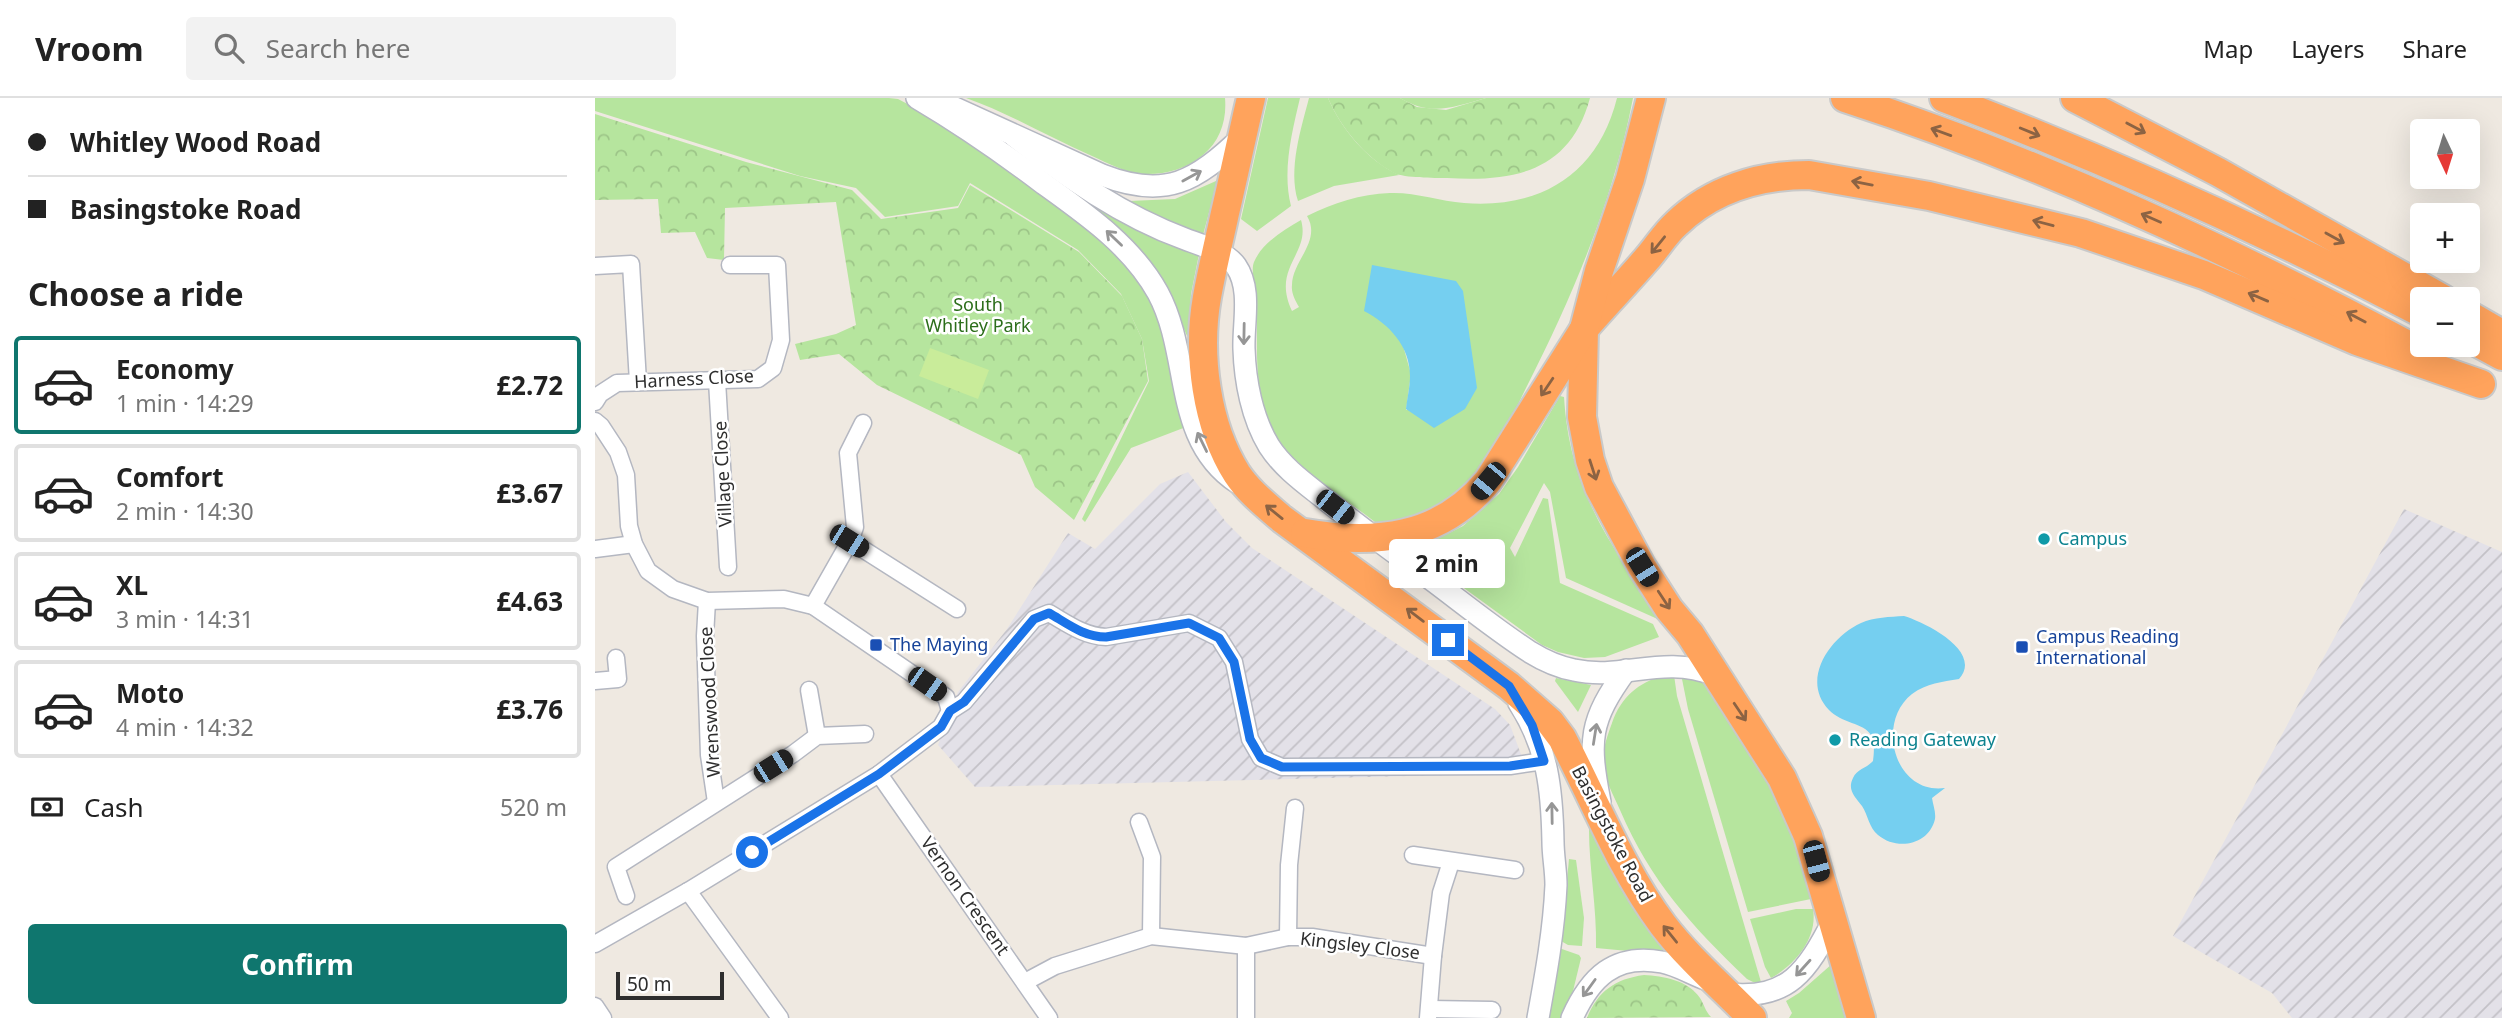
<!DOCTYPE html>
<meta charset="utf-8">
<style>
body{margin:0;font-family:"Noto Sans",sans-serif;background:#f2f2f2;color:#222;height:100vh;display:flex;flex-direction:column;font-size:26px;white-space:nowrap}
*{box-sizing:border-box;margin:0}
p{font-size:23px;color:#767676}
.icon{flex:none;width:38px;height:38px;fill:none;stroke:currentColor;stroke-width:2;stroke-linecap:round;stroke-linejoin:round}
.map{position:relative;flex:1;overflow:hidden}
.side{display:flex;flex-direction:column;background:#fff;width:595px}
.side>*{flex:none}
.top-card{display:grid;align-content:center;height:154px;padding:0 28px;background:#fff}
.needle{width:46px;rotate:176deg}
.controls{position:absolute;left:1815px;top:21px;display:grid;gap:14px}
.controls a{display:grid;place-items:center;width:70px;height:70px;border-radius:7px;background:#fff;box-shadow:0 7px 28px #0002;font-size:35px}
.scale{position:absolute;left:21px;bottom:18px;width:108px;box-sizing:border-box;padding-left:7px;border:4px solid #2e2e2e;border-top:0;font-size:19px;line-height:24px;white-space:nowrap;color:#2e2e2e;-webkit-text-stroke:5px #fff;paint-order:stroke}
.end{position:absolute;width:32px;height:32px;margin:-16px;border:9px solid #1a73e8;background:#fff;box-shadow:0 0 0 4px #fff}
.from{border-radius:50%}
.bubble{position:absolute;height:49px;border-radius:7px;background:#fff;box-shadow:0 7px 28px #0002;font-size:23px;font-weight:700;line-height:49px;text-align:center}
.car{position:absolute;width:21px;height:42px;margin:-21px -10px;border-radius:9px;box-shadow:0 0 5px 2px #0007;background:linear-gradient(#222 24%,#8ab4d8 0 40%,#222 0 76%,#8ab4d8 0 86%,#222 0)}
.top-card b{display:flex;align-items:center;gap:24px;height:66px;font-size:26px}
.top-card b+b{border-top:2px solid #e0e0e0}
.top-card i{width:18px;height:18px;background:#222}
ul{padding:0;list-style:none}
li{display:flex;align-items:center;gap:21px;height:98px;margin:0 14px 10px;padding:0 14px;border:4px solid #e0e0e0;border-radius:7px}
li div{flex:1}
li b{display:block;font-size:26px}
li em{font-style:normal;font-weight:700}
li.selected{border-color:#0f766e}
li>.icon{width:63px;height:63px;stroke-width:1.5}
h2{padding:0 28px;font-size:32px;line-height:84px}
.pay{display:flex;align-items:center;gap:18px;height:77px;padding:0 28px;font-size:26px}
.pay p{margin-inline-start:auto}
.cta{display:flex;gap:14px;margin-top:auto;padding:14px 28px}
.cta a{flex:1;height:80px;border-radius:7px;background:#0f766e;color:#fff;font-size:28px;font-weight:700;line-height:80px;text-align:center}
header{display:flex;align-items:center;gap:42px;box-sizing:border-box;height:98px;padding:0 35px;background:#fff;border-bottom:2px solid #e0e0e0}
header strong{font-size:33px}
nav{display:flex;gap:38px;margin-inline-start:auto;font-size:24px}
.search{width:490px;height:63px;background:#f2f2f2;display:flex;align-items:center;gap:18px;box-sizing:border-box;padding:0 24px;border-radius:7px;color:#767676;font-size:26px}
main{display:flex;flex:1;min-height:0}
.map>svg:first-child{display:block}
</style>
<header>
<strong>Vroom</strong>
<div class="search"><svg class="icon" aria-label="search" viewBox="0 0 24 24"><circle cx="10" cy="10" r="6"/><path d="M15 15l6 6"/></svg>Search here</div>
<nav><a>Map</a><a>Layers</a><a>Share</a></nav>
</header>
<main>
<section class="side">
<div class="top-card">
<b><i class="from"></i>Whitley Wood Road</b>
<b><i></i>Basingstoke Road</b>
</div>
<h2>Choose a ride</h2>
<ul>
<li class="selected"><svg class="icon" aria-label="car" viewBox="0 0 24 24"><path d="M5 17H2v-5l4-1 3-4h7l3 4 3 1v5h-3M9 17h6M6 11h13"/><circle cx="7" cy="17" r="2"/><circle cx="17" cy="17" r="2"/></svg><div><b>Economy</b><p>1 min · 14:29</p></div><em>£2.72</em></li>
<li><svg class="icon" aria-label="car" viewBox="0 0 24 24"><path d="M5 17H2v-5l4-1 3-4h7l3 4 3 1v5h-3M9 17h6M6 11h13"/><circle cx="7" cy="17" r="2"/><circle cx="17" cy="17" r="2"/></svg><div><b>Comfort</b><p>2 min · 14:30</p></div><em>£3.67</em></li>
<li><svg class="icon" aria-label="car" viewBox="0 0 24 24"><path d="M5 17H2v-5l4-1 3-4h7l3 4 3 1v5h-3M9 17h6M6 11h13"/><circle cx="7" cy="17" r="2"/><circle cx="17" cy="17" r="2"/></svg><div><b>XL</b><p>3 min · 14:31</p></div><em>£4.63</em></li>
<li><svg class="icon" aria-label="car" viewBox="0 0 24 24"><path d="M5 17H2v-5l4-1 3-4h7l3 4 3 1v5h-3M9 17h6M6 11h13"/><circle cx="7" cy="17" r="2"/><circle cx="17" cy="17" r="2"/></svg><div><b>Moto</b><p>4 min · 14:32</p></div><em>£3.76</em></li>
</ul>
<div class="pay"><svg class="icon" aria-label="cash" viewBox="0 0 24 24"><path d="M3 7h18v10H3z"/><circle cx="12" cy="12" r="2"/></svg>Cash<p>520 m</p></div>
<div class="cta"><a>Confirm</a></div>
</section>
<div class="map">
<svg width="1907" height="920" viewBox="0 0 1907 920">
<defs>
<pattern id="industrial-furrows" width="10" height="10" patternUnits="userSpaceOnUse" patternTransform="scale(1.75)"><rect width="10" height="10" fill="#e3e1e8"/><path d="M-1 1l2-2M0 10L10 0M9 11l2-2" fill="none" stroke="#c3c1c7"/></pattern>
<pattern id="forest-crowns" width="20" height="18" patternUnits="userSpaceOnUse" patternTransform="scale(1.75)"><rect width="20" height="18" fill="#b6e59e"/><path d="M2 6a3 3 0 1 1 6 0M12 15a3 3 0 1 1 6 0" fill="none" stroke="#9dc588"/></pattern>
</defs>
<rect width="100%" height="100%" fill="#efe9e1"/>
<!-- industrial -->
<g fill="url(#industrial-furrows)">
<path d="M593,374L631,424L657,450L900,611L915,627L933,675L380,689L343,647L363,594L412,531L473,435L500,451L565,386Z"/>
<path d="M1809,411L1907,454V920H1697L1677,895L1578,838Z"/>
</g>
<!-- grass -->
<g fill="#b6e59e" fill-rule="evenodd">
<path d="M0,0H294L303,1L353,27L494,126L562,203L591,329L536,350L490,424L487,421L554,283L547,241L526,196L483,152L375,85L363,108L290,119L261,90L205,78L0,13Z"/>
<path d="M371,0H630C632,22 625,43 608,57C592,71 569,77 548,76C530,75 513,65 497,58C455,40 414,15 371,0Z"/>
<path d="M673,0H705C697,34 687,73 696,108L662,133L646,121Z"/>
<path d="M714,0H733C747,32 772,62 804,77L739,88L703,103C693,71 706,31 714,0Z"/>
<path d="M805,0H891C858,9 837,19 805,0Z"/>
<path d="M1022,0H1038C1019,100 979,195 933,286C920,312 907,342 889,365C865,396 822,428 780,424C752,402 702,371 683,341C656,299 663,248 662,201C662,190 655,174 659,164C667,145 689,132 706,122C716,156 676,169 697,213L704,209C700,202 696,195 697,187C697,163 727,143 712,118C739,105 765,96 795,95C820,94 844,103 869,105C946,111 1003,76 1022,0ZM786,221L882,290L811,312L816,276L807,244Z"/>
<path d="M621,83L622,85L608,137L536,107L534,103L580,101Z"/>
<path d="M469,86L604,156L596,196L594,237L592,238L576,200Z"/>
<path d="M965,298L969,299C975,395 1016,446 1067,523L971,480L955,394L949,385L915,450L920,459L948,400L953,401L965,485L1058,526L1064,539L1010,559L989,560L963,554L947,547L818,453L868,428L904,396L923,369Z"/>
<path d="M1088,576L1109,585L1155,649L1197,727L1216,801L1153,814L1093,611L1087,581Z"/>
<path d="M1069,577H1079L1082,598L1166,884H1158L1152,881C1096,827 1056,784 1025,712C1018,696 1008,679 1008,661C1008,650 1013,636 1017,625C1026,599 1043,585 1069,577Z"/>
<path d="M961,580L996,587L983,614L960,583Z"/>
<path d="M998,730L1025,787L1076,857L1001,850C1002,810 994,771 994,731Z"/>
<path d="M974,761L981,762L989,820L987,848L973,847L966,843Z"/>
<path d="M1201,811H1218C1223,840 1200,867 1176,880L1170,869L1155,821Z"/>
<path d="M964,850L984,857L986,860L978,893L968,920H952Z"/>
<path d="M1237,866L1253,920H1194L1197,915L1191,903L1204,895Z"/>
</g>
<!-- forest -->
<g fill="url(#forest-crowns)">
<path d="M733,0H805L822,9L851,12L891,0H995C975,74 919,84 852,80C839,80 810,80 799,75C770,59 746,30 733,0Z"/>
<path d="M0,16L151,64L257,92L286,121L363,110L375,87L484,154L527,198L547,241L553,283L479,422L440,389L426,357L282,287L244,256L205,262L200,246L241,236L261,227L241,104L130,110L129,162L112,160L100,134L66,135L63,101L0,102Z"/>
<path d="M1049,877C1068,878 1093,882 1105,900C1109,906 1110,913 1116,919L992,920C1003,893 1020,881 1049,877Z"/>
</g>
<!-- pitch -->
<path fill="#c9ec9a" d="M335,250L394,272L383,301L324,278Z"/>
<!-- water -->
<g fill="#75cff0">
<path d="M777,167L861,183L868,193L882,290L870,311L839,330L811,311C812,301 815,289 815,278C815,248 794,226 769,213Z"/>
<path d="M1309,518C1329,524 1389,553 1364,581C1347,584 1332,585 1317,596C1280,625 1300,697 1350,690L1337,700C1338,707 1341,714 1340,721C1334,747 1302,753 1283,737C1274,730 1273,717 1267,708C1260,699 1252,692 1258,680C1262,671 1272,670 1278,663C1279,655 1280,644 1276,637C1269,625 1246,625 1234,612C1205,582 1235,539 1266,525C1279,519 1295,519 1309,518Z"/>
</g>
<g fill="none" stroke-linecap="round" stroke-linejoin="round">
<defs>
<g id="street">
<path d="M0,168L36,166L43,284"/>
<path d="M122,283L133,469"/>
<path d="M0,304L5,296L22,285L163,281L178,270L186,242L182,167H135"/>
<path d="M0,323L6,328L23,354L31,377L34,428L39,446L53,473L78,491L112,503L189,501L218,508L351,599L355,613"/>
<path d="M268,325L253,355L260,429L255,443L362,511"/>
<path d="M0,451L39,446"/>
<path d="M112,503L110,538L114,657L121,704"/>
<path d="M218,508L255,443"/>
<path d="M0,583L23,581L21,560"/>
<path d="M214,592L222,638"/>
<path d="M284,676L454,920"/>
<path d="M544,724L557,759L556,838"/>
<path d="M818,757L920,772"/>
<path d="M93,793L185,920"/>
<path d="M31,798L21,769L198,656L222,638L270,636"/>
<path d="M693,839L694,767L700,710"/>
<path d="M0,846L93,793L284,676L346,629L355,613L369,604L439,521L454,515C473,526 489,538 511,539L594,525L624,540L639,564L655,641L666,660L687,669L915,668L949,663"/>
<path d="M430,884L460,868L556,838L651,848L693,839H717L838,858"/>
<path d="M0,908L8,920"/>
<path d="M835,911L897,912"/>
<path d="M651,920V848"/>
<path d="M833,920L838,858L846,795L856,764"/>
</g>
<g id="secondary">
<path d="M322,0C366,26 408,55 449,86C492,117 537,148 563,195C597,258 577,342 643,385"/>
<path d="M351,6L507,77C571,102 601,83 647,39"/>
<path d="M419,38C472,79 527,118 590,141C606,147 631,154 641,168C657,191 648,225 649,251C650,283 657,320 674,348C688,370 711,386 731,402C766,430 801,456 837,482C869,506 901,532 935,554C948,562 963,569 979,572C1028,583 1067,556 1120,577"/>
<path d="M924,605C953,650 957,692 958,744C958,758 961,772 961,787C959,832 951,876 943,920"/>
<path d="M1005,704C993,642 994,623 1031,572"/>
<path d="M1133,896C1194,902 1212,873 1238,823"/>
<path d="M977,920C995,880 1019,855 1067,864C1083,867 1098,877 1113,882"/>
</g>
<g id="highway">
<path d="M656,0C647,38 639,77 630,115C624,143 617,171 612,199C602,256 611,327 642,376C654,394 671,407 687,421L914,588L955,624L967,640C1000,703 1026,771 1068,827C1094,861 1127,889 1157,920"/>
<path d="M1250,0C1444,63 1631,150 1811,246"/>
<path d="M1349,0C1513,62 1671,134 1827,215"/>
<path d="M1480,0L1623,74L1848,201"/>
<path d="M1872,216L1907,236"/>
<path d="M989,231C1009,208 1030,186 1050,163C1061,151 1069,137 1081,126C1117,91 1165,77 1214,77L1334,98L1486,135L1609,177L1762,243L1886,286"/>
<path d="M989,231L987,319L995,362L1004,389L1047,469L1074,511L1095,536L1187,680L1213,738L1266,920"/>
<path d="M1872,239L1907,258"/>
<path d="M710,435C780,447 845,441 893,383L989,231L1004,173L1035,81L1056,0"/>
</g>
</defs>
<!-- street casing -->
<use href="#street" stroke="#b4b7c1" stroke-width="19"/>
<!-- secondary casing -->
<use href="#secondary" stroke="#b4b7c1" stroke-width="24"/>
<!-- highway casing -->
<use href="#highway" stroke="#c9c9c9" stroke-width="32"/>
<!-- street -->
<use href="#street" stroke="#fff" stroke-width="16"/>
<!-- secondary -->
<use href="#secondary" stroke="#fff" stroke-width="21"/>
<!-- highway -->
<use href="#highway" stroke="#ffa35c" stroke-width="28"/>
</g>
<!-- one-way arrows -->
<defs><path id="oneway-shaft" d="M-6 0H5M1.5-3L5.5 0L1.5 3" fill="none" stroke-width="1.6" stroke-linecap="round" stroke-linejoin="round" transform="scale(1.75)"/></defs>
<g stroke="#8c6343">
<use href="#oneway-shaft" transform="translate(1541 30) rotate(28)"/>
<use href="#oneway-shaft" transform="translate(1346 34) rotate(-160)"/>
<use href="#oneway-shaft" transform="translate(1435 34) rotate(22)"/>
<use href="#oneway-shaft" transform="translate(1267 85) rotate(-169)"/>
<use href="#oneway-shaft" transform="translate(1556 120) rotate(-156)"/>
<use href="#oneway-shaft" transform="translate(1448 125) rotate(-165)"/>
<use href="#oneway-shaft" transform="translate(1740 140) rotate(29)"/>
<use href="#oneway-shaft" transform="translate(1063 147) rotate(129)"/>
<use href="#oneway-shaft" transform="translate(1663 199) rotate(-157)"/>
<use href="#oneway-shaft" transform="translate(1761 219) rotate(-152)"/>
<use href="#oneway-shaft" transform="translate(952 289) rotate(124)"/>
<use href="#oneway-shaft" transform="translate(998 372) rotate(72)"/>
<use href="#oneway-shaft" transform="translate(679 414) rotate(-141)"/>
<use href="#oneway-shaft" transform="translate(1069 502) rotate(57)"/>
<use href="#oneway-shaft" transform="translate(820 517) rotate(-143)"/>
<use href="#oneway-shaft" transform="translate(1145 614) rotate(56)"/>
<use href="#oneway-shaft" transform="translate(1075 836) rotate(-129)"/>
</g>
<g stroke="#969696">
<use href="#oneway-shaft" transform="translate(597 78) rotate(-29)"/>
<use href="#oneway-shaft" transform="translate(519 140) rotate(-136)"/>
<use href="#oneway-shaft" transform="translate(649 236) rotate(91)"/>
<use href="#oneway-shaft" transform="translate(607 344) rotate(-116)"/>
<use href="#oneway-shaft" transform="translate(1000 636) rotate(-81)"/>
<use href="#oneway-shaft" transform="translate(957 715) rotate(-91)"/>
<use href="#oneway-shaft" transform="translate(1208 870) rotate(132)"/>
<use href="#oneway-shaft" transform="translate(994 890) rotate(126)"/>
</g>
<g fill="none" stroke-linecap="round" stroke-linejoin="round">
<!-- route -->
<path stroke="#1a73e8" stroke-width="9" d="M157,754L284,676L346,629L355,613L369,604L439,521L454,515C473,526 489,539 511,539L594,525L624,540L639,564L655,641L666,660L687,669L915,668L949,663L937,627L914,588L853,542"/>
</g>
<!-- markers -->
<g fill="#0f9aa8" stroke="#fff" stroke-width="2.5">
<circle cx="1449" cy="441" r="7"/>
<circle cx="1240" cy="642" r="7"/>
</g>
<g fill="#1a4fb4" stroke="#fff" stroke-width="2.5">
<rect x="274" y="540" width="14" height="14" rx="3.5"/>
<rect x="1420" y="542" width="14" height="14" rx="3.5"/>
</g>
<g text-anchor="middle" stroke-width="5" stroke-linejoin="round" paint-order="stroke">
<!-- park labels -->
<g font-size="18" fill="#2c6e1b" stroke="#fff">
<text x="383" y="213">South<tspan x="383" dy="21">Whitley Park</tspan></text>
</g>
<!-- street labels -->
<g font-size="18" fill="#2e2e2e" stroke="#fff">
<text transform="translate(99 281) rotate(-3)" y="6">Harness Close</text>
<text transform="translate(128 376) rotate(-93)" y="6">Village Close</text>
<text transform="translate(115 604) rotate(-93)" y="6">Wrenswood Close</text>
<text transform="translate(1017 736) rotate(62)" y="6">Basingstoke Road</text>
<text transform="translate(370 798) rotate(55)" y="6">Vernon Crescent</text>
<text transform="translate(765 848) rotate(7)" y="6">Kingsley Close</text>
</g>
<!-- culture labels -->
<g font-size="18" fill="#0d838f" stroke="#fff" text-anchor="start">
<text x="1463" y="447">Campus</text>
<text x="1254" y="648">Reading Gateway</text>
</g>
<!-- transit labels -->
<g font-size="18" fill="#164399" stroke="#fff" text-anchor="start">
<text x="1441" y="545">Campus Reading<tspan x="1441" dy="21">International</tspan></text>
<text x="295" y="553">The Maying</text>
</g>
</g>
</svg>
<div class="controls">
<a><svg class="needle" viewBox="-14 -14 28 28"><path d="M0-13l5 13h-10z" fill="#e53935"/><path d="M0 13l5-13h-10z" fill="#767676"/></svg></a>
<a>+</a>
<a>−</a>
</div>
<div class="scale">50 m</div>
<i class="end from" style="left:157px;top:754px"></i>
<i class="end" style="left:853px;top:542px"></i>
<div class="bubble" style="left:794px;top:441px;width:116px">2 min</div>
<i class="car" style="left:893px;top:383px;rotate:220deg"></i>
<i class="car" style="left:740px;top:409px;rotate:128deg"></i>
<i class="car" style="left:254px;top:443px;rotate:122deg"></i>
<i class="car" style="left:1047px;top:469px;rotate:148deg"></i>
<i class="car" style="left:332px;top:586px;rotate:125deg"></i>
<i class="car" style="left:178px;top:668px;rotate:58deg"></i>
<i class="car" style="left:1221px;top:763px;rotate:165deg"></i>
</div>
</main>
